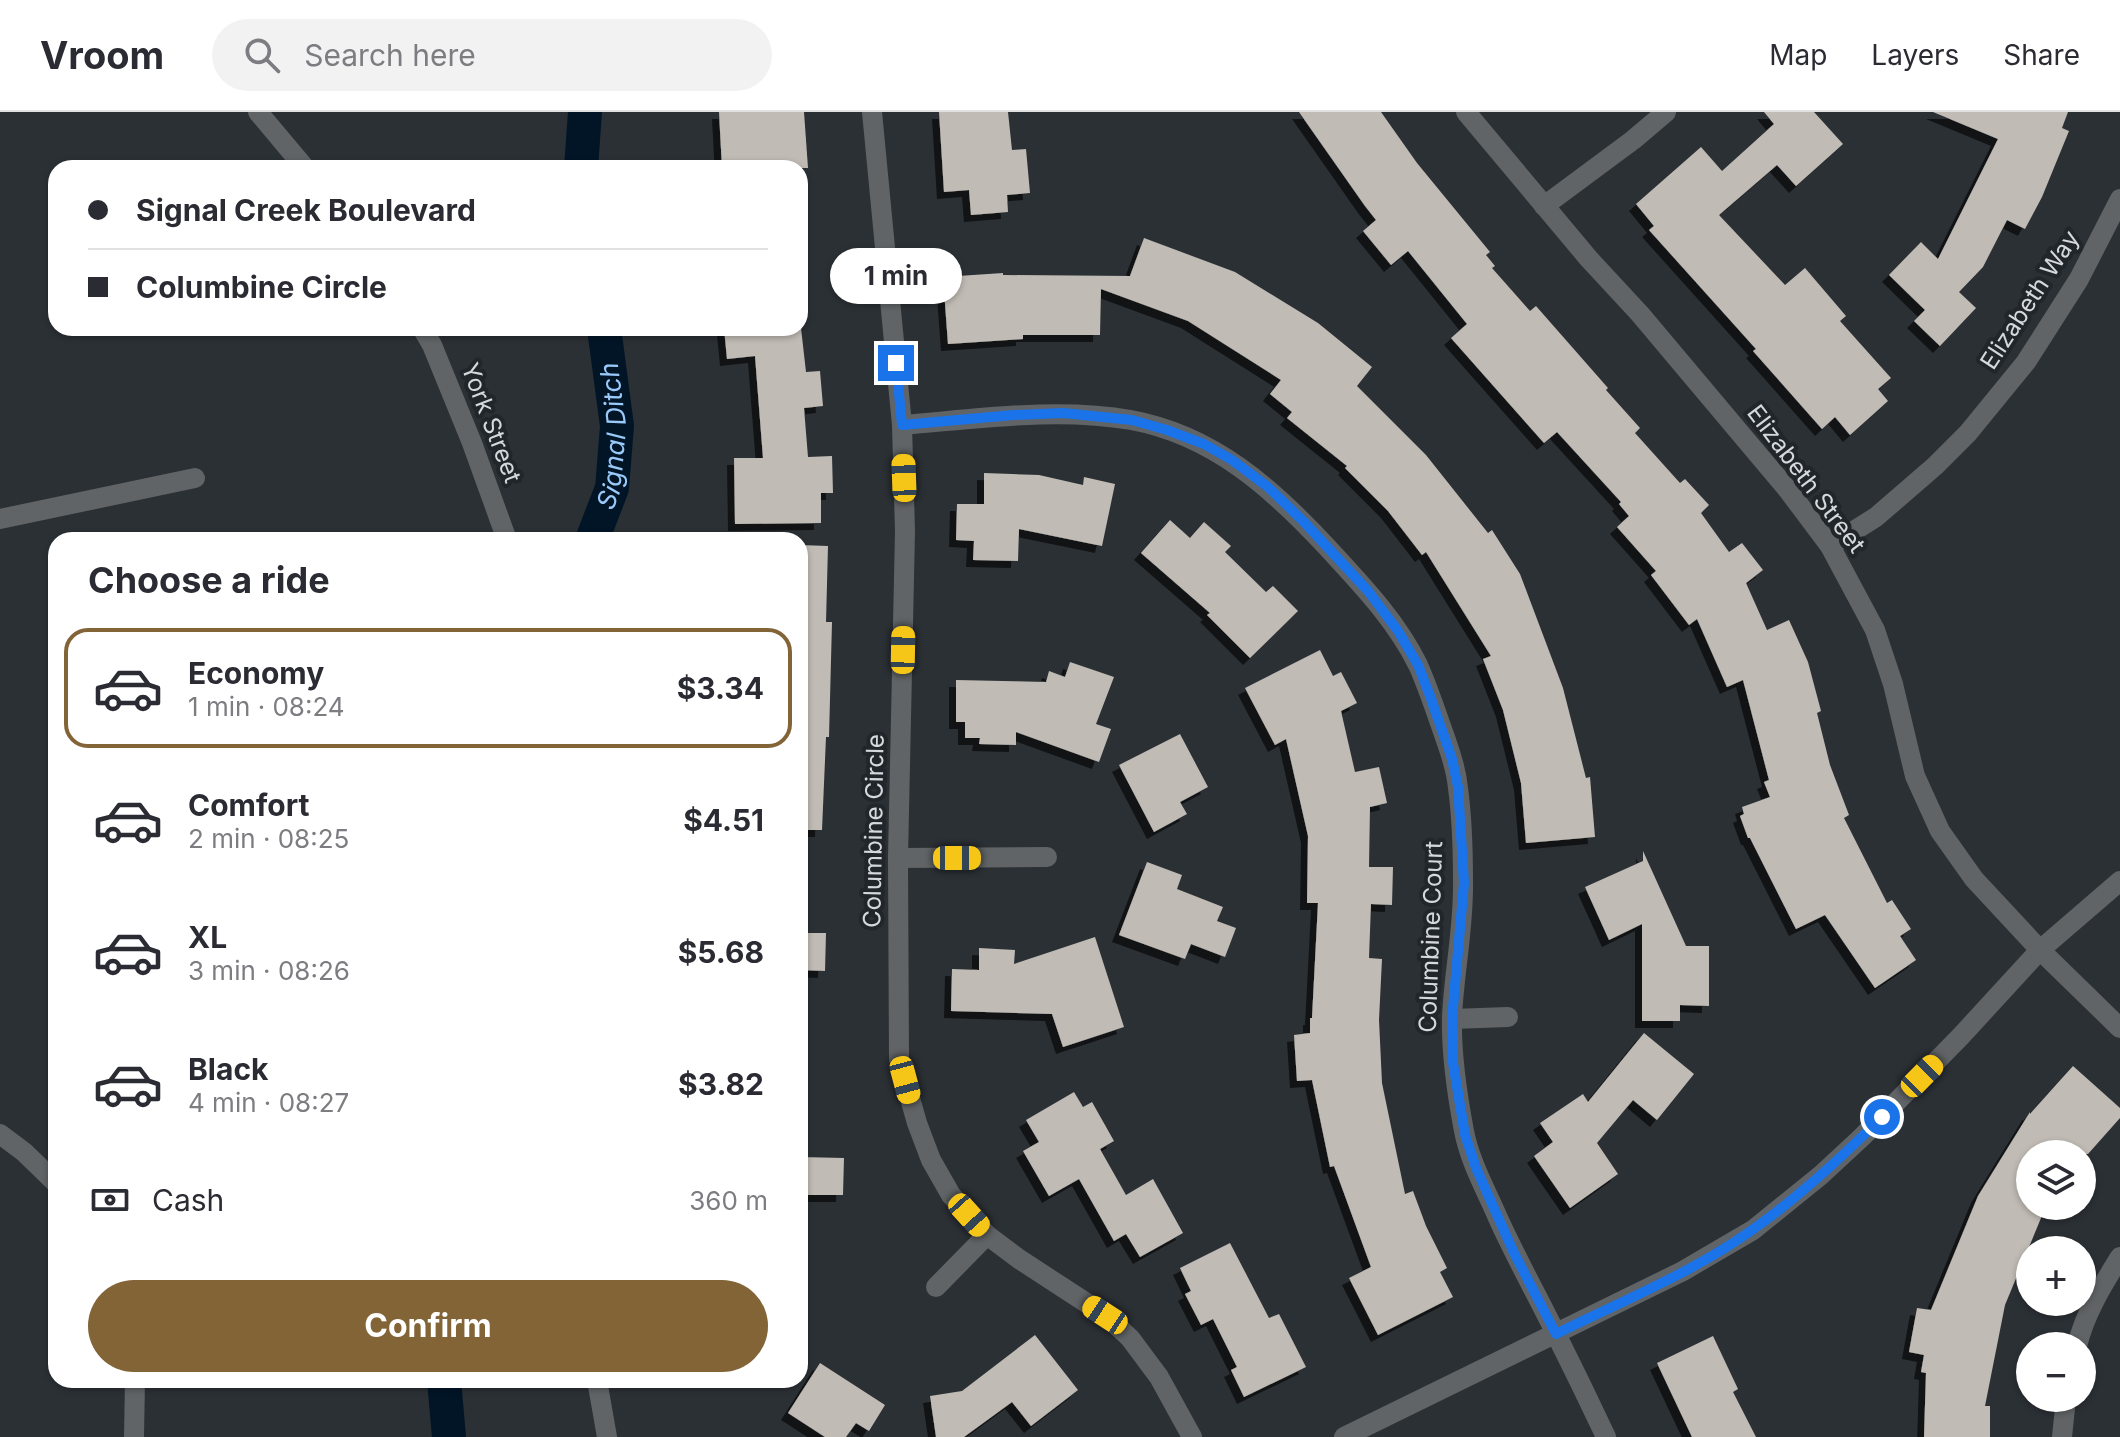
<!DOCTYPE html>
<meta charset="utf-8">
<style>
body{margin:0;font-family:Inter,sans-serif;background:#f2f2f3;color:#2b2b33;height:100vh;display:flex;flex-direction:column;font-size:30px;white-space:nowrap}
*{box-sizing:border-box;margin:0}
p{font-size:26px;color:#7c7c81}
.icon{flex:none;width:44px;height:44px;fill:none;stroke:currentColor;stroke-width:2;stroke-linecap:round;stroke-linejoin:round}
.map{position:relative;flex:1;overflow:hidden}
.panel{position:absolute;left:48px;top:420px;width:760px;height:856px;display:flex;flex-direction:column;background:#fff;border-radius:24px;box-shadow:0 2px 6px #0004}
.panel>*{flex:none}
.hud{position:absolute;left:48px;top:48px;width:760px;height:176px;border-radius:24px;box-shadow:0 2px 6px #0004;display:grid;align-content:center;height:176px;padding:0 40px;background:#fff}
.buttons{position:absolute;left:2016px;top:1028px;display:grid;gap:16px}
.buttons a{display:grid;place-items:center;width:80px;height:80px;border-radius:50%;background:#fff;box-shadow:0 2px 6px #0004;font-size:40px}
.end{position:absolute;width:36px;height:36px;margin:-18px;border:10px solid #1a73e8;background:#fff;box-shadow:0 0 0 4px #fff}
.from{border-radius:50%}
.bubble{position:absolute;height:56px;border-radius:28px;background:#fff;box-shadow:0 2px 6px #0004;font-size:26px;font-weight:700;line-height:56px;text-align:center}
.car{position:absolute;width:24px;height:48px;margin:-24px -12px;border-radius:10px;box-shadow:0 0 6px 2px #0007;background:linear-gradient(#f5c518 24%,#345 0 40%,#f5c518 0 76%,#345 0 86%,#f5c518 0)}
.hud b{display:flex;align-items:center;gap:28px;height:76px;font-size:30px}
.hud b+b{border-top:2px solid #e1e1e2}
.hud i{width:20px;height:20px;background:#2b2b33}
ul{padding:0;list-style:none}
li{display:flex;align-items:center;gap:24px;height:120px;margin:0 16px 12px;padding:0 24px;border:4px solid transparent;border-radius:24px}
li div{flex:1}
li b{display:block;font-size:30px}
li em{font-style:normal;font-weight:700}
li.on{border-color:#826437}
li>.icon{width:72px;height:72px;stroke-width:1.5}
h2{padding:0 40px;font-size:36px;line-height:96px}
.pay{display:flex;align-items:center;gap:20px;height:88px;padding:0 40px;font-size:30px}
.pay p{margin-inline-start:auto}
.action{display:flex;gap:16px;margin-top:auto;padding:16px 40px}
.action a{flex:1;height:92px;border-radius:48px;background:#826437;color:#fff;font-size:32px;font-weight:700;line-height:92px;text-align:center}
header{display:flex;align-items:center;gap:48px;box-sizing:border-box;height:112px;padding:0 40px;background:#fff;border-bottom:2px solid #e1e1e2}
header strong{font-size:38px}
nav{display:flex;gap:44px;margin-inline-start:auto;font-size:28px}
.search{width:560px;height:72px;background:#f2f2f3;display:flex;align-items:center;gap:20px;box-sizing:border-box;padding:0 28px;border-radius:44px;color:#7c7c81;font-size:30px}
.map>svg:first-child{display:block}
</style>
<header>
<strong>Vroom</strong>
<div class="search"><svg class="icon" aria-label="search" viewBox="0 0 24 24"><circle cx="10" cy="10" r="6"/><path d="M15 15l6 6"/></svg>Search here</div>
<nav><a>Map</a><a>Layers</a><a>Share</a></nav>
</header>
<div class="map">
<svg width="2120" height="1325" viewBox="0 0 2120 1325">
<defs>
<filter id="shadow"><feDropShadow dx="-7" dy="7" stdDeviation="0" flood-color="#0009"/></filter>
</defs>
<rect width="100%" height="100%" fill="#2b3035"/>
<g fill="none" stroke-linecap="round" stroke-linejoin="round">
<!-- canal -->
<g stroke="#021527" stroke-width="34">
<path d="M581,56L585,0"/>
<path id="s1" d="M592,428L612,376L617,314L604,216"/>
<path d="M444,1268L449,1325"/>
</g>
</g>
<!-- building -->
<g fill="#c0bbb4" filter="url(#shadow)">
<path d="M719,0H804L808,56H722Z"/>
<path d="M939,0H1008L1012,38L1026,37L1030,81L1007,83L1008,100L971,103L969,78L944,80Z"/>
<path d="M1299,0H1381L1417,51L1490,140L1486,143L1495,154L1492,156L1530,199L1536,194L1608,276L1606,278L1640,316L1635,321L1680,371L1685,367L1709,393L1701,401L1729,440L1742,431L1763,458L1746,471L1767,518L1789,508L1808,550L1821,599L1817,601L1830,653L1849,703L1844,706L1887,791L1892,788L1911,817L1900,824L1916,848L1875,876L1825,803L1796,817L1750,726H1748L1740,704L1744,702L1742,695L1770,685L1764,670L1769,668L1743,568L1727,575L1697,507L1689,513L1651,463L1656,459L1617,415L1629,404L1619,392L1621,390L1557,320L1544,331L1451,226L1467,212L1408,139L1391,153L1363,119L1376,108L1365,94Z"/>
<path d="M1764,0H1814L1843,32L1796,74L1777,53L1719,103L1785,173L1805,156L1846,204L1840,209L1891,266L1878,277L1888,289L1850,323L1835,305L1822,317L1753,239L1756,237L1649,118L1654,114L1636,92L1701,35L1722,59L1774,12Z"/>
<path d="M1933,0H2068L2062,16L2069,19L2042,85L2025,117L2007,108L1983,155L1959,180L1976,196L1940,234L1914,209L1925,198L1889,163L1921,130L1938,147L1998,27Z"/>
<path d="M1144,126L1235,160L1318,211L1372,255L1357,274L1426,343L1488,421L1492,418L1520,462L1563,576L1586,666L1590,665L1595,725L1526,731L1521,671L1503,598L1483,547L1491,544L1426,440L1422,443L1388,399L1345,356L1347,354L1287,306L1292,300L1270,282L1281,268L1188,209L1101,177L1100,223H1023V227L948,232L943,165L1003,161V163L1130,164Z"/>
<path d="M724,216H801L806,260L820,259L823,294L804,296L808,345L832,344L833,381H821V411L735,412L734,346H763L755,244L727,247Z"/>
<path d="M984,361L1039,363L1083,373L1084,365L1115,372L1102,434L1019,417L1018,449L973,448L974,429L956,428L957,392H984Z"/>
<path d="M1170,408L1190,426L1204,410L1231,434L1225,440L1266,480L1273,474L1298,499L1250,546L1207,503L1210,501L1141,441Z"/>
<path d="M800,433L828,434L826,510H832L829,625H826L822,718H800Z"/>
<path d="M1320,538L1333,564L1341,560L1357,591L1341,599L1355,660L1379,655L1387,691L1370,695L1369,755H1393L1392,793L1371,792L1369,846L1382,847L1379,908L1382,971L1405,1082L1413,1079L1426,1114L1447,1156L1440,1160L1453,1185L1378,1223L1349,1166L1371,1155L1334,1054L1330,1055L1312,968L1297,969L1294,923L1310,921V906H1312L1318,791H1307L1308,724L1286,627L1275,633L1245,576Z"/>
<path d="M1070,550L1114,565L1096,612L1111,617L1099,650L1016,620V633L979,632L980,626H965V610H956V568L1046,570L1049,559L1065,565Z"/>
<path d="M1180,622L1208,675L1180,690L1187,702L1154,720L1119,653Z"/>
<path d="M1643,739L1686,834H1709V894L1680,893V909H1642V812L1609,828L1585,775L1643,749Z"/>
<path d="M1147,750L1182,763L1177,777L1223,795L1217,809L1236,816L1225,845L1191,832L1185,847L1119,823Z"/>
<path d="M800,821H826L825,859L800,858Z"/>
<path d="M1095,825L1124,915L1063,935L1052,902L951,899L952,857L979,858V836L1015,838L1014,852Z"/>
<path d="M1644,921L1694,962L1657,1008L1633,988L1597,1031L1618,1062L1570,1096L1534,1044L1553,1030L1540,1011L1583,982L1588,990Z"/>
<path d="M2073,954L2120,996V1006L2088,1042H2030V1094H2046L2005,1193L1985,1294H1990V1325H1924L1926,1261L1921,1260L1924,1243L1909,1240L1917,1196L1931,1198L1978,1084L2030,1000V1002Z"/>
<path d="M1074,980L1083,995L1092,990L1114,1029L1100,1037L1126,1083L1153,1067L1183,1121L1140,1145L1126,1122L1114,1129L1079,1067L1049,1084L1023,1039L1039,1030L1026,1008Z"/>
<path d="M800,1045L844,1046L843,1083H800Z"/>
<path d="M1230,1131L1269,1206L1279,1202L1306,1255L1244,1285L1231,1258L1237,1255L1213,1207L1201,1213L1185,1182L1191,1179L1180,1156Z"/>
<path d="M1035,1223L1078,1278L1031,1314L1012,1290L964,1325H936L930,1284L962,1279Z"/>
<path d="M1713,1224L1738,1277L1733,1280L1756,1325H1692L1657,1251Z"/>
<path d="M820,1251L885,1293L869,1319L856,1311L846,1325H825L788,1301Z"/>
</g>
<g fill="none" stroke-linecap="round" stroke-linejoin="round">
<!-- minor -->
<g stroke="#616466" stroke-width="20">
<path d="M872,0L902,313L905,419L898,746L899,947L917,1011L931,1048L951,1083L987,1123L1019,1147L1105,1203L1130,1226L1159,1265L1192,1325"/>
<path d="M1466,0L1589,147L1640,202L1788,378L1830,434L1875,518L1893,572L1915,664L1940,719L1974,767L2040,838L2120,916"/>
<path d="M1544,94L1633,28L1666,0"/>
<path d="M902,313C978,307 1056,295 1131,308C1213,323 1272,376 1326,434C1360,471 1396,508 1418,553C1427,573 1434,594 1441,614C1448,634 1456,655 1458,676C1462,706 1463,739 1463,769C1464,815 1454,860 1452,905C1451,943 1457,982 1464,1019C1470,1050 1486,1078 1498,1106C1516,1146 1537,1183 1556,1222C1573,1256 1590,1291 1606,1325"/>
<path d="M0,407L195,366"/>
<path d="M1830,434L1876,405L1935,354L1968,321L2026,250L2079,167L2120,87"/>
<path d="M898,746L1047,745"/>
<path d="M1452,907L1508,905"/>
<path d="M0,1022L24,1040L56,1071"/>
<path d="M936,1175L987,1123"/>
<path d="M2077,1234C2085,1201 2102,1174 2120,1145"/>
<path d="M134,1325L135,1268"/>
<path d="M1344,1325L1683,1159L1753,1118L1821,1063L1862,1025L1961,924L2040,838L2120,769"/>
<path d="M2062,1325L2066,1286"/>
</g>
<!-- tertiary -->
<g stroke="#616466" stroke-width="20">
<path d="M258,0L305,56"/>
<path d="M422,216L432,233L472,331L507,428"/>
<path d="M597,1268L607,1325"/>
</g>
</g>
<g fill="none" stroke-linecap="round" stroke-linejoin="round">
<!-- route -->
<path stroke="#1a73e8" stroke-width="10" d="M896,251L902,313L1013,303L1063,301L1132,308L1167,318L1204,332L1232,348L1268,375L1304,410L1368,479L1398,519L1418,553L1430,584L1452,647L1458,675L1464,771L1452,907L1453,951L1465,1023L1476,1056L1514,1141L1556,1222C1622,1189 1692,1161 1752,1118C1799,1085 1842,1045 1882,1005"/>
</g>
<g text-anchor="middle" stroke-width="8" stroke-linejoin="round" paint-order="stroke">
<!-- street labels -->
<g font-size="24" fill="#d5d9dc" stroke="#21262b">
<text transform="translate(2030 188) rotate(-57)" y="8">Elizabeth Way</text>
<text transform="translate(491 311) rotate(69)" y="8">York Street</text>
<text transform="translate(1806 367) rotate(53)" y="8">Elizabeth Street</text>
<text transform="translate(874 719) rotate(-89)" y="8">Columbine Circle</text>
<text transform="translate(1431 825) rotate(-88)" y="8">Columbine Court</text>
</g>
<!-- water labels -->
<g font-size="26" font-style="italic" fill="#99cafa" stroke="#21262b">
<text dy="9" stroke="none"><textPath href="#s1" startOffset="108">Signal Ditch</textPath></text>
</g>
</g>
</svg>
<div class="buttons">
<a><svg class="icon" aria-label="layers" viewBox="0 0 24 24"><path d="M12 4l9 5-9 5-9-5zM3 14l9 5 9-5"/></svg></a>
<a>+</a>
<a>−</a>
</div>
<i class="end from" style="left:1882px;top:1005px"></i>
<i class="end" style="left:896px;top:251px"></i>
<div class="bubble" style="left:830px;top:136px;width:132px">1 min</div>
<i class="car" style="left:904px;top:366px;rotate:358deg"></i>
<i class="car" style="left:903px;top:538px;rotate:1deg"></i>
<i class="car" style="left:957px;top:746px;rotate:90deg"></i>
<i class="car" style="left:1922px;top:964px;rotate:45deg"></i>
<i class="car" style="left:905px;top:968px;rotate:165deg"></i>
<i class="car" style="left:969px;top:1103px;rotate:138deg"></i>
<i class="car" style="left:1105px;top:1203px;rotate:303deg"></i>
<div class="hud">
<b><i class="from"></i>Signal Creek Boulevard</b>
<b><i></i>Columbine Circle</b>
</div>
<section class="panel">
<h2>Choose a ride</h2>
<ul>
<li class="on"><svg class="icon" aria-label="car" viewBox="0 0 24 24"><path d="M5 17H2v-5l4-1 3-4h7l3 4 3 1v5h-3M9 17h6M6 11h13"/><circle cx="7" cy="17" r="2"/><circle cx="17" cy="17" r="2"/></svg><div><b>Economy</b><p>1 min · 08:24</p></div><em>$3.34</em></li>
<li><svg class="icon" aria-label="car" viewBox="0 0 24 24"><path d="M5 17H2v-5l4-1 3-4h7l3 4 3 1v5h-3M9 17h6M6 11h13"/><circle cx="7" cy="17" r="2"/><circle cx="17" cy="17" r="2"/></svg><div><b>Comfort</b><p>2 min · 08:25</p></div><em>$4.51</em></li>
<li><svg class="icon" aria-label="car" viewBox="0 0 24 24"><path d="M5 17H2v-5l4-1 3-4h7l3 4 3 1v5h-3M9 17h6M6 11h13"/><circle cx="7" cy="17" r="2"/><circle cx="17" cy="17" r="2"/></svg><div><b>XL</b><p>3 min · 08:26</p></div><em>$5.68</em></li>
<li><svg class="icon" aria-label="car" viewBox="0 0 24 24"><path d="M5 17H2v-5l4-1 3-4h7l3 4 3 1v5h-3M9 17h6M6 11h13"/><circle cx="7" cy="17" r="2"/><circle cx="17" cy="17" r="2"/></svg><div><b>Black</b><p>4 min · 08:27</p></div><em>$3.82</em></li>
</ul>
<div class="pay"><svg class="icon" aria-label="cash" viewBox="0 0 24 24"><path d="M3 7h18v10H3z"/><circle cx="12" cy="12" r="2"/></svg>Cash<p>360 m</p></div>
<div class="action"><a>Confirm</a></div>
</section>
</div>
